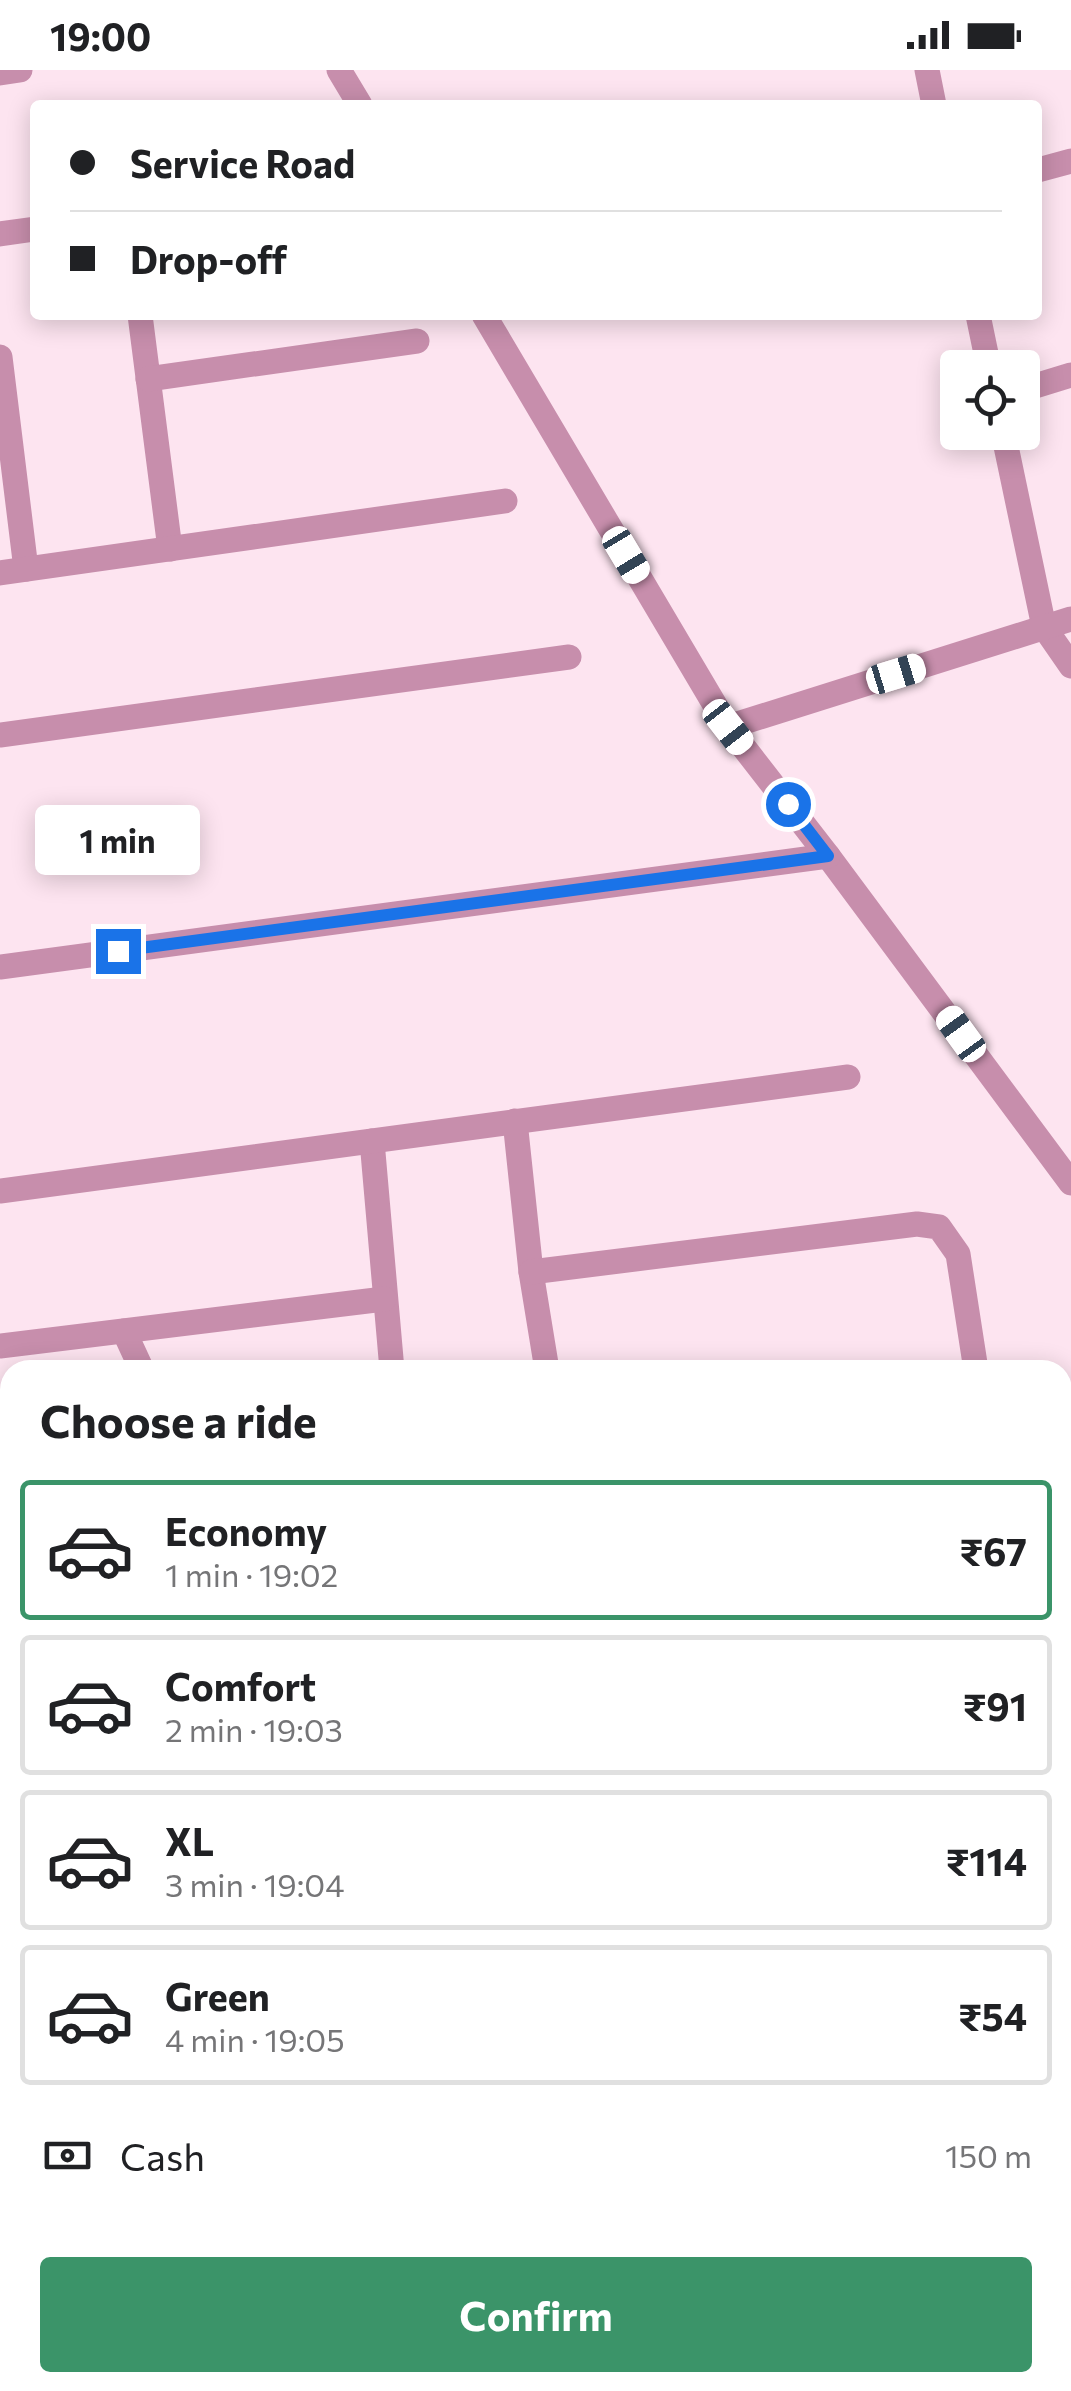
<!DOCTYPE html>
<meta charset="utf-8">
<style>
body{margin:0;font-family:Commissioner,sans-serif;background:#f6f6f6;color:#202124;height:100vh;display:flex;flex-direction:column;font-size:38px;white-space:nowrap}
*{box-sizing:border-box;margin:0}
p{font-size:32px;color:#757577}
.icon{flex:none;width:55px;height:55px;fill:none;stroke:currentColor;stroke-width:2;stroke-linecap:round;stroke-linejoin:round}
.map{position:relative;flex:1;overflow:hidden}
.details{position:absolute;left:0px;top:1290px;width:1072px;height:1032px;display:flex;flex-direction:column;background:#fff;border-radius:30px 30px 0 0;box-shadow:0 5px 25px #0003}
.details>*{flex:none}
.top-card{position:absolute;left:30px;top:30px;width:1012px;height:220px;border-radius:10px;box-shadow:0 5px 25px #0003;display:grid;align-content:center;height:220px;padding:0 40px;background:#fff}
.tools{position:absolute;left:940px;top:280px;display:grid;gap:20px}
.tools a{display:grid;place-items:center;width:100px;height:100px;border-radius:10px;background:#fff;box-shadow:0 5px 25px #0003;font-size:50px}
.end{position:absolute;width:45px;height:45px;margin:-22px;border:12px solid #1a73e8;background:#fff;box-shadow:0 0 0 5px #fff}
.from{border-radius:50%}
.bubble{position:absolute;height:70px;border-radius:10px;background:#fff;box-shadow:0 5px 25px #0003;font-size:32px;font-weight:700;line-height:70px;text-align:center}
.car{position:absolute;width:30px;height:60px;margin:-30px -15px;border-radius:12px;box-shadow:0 0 8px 2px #0007;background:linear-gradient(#fff 24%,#345 0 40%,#fff 0 76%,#345 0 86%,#fff 0)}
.top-card b{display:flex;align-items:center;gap:35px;height:95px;font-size:38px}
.top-card b+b{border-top:2px solid #e0e0e0}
.top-card i{width:25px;height:25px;background:#202124}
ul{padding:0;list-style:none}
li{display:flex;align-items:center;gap:30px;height:140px;margin:0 20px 15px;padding:0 20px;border:5px solid #e0e0e0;border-radius:10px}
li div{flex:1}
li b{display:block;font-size:38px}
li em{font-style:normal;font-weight:700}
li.current{border-color:#3b9469}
li>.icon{width:90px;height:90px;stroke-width:1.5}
h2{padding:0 40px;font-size:45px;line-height:120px}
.pay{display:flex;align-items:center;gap:25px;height:110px;padding:0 40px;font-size:38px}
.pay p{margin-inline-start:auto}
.primary-button{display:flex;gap:20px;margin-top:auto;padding:20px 40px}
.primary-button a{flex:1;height:115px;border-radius:10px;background:#3b9469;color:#fff;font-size:40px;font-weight:700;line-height:115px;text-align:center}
.status{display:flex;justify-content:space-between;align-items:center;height:70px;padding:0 50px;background:#fff;direction:ltr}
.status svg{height:28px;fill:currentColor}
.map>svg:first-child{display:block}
</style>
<div class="status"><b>19:00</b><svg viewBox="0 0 49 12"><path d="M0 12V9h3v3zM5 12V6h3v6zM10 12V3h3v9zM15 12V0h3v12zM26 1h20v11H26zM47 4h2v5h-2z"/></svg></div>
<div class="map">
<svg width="1071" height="2321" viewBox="0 0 1071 2321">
<rect width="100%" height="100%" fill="#fde4f0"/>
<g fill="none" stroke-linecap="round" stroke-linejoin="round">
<!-- minor -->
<g stroke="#c78eac" stroke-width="25">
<path d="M339,0L360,35"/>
<path d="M927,0L934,35"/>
<path d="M0,3L20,0"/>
<path d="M1038,100L1071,91"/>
<path d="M0,164L35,159"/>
<path d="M140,245L170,479"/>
<path d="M484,245L728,657L828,786L1071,1113"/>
<path d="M978,245L989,298"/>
<path d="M0,287L26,499"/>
<path d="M148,309L417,271"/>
<path d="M1022,320L1071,305"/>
<path d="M1003,362L1044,557L1071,596"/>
<path d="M0,503L505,431"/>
<path d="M728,657L1071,549"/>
<path d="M0,665L569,587"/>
<path d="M0,897L828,786"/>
<path d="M515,1051L531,1202L547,1300"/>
<path d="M372,1071L392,1300"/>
<path d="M0,1121L848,1007"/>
<path d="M531,1202L917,1154L939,1157L958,1184L976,1300"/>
<path d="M124,1261L142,1300"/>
<path d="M0,1276L384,1229"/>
<path d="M0,1987L10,1986"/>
<path d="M0,2200L10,2199"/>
<path d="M79,2312L80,2321"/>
</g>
</g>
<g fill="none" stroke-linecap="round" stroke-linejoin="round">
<!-- route -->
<path stroke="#1a73e8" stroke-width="12" d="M118,881L828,786L788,734"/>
</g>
</svg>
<div class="tools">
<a><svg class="icon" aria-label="locate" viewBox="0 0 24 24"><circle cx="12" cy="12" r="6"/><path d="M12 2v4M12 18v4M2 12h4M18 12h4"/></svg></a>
</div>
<i class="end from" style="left:788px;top:734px"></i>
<i class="end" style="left:118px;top:881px"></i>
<div class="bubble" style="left:35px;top:735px;width:165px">1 min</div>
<i class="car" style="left:626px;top:485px;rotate:149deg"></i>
<i class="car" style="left:896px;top:604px;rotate:73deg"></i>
<i class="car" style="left:728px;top:657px;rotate:142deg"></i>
<i class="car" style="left:961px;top:964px;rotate:324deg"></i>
<div class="top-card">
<b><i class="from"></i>Service Road</b>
<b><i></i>Drop-off</b>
</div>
<section class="details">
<h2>Choose a ride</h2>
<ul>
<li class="current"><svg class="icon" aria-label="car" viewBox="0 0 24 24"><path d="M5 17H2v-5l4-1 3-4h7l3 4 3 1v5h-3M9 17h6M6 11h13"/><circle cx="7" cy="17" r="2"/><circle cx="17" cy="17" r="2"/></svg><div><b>Economy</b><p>1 min · 19:02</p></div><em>₹67</em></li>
<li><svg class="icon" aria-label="car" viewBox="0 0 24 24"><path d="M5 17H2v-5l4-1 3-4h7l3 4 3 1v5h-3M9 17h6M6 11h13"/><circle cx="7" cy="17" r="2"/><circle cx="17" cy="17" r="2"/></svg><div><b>Comfort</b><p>2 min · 19:03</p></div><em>₹91</em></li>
<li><svg class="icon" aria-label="car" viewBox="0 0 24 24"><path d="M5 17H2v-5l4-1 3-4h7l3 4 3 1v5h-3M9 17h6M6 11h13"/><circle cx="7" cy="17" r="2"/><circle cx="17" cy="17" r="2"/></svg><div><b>XL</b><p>3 min · 19:04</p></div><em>₹114</em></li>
<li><svg class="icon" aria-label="car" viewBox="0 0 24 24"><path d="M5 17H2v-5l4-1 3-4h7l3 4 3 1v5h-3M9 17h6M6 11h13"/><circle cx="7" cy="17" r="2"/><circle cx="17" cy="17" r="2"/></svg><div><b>Green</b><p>4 min · 19:05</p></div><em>₹54</em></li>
</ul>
<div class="pay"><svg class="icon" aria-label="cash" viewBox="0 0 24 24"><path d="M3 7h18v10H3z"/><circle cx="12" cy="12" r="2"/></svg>Cash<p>150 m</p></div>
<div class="primary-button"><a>Confirm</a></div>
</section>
</div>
